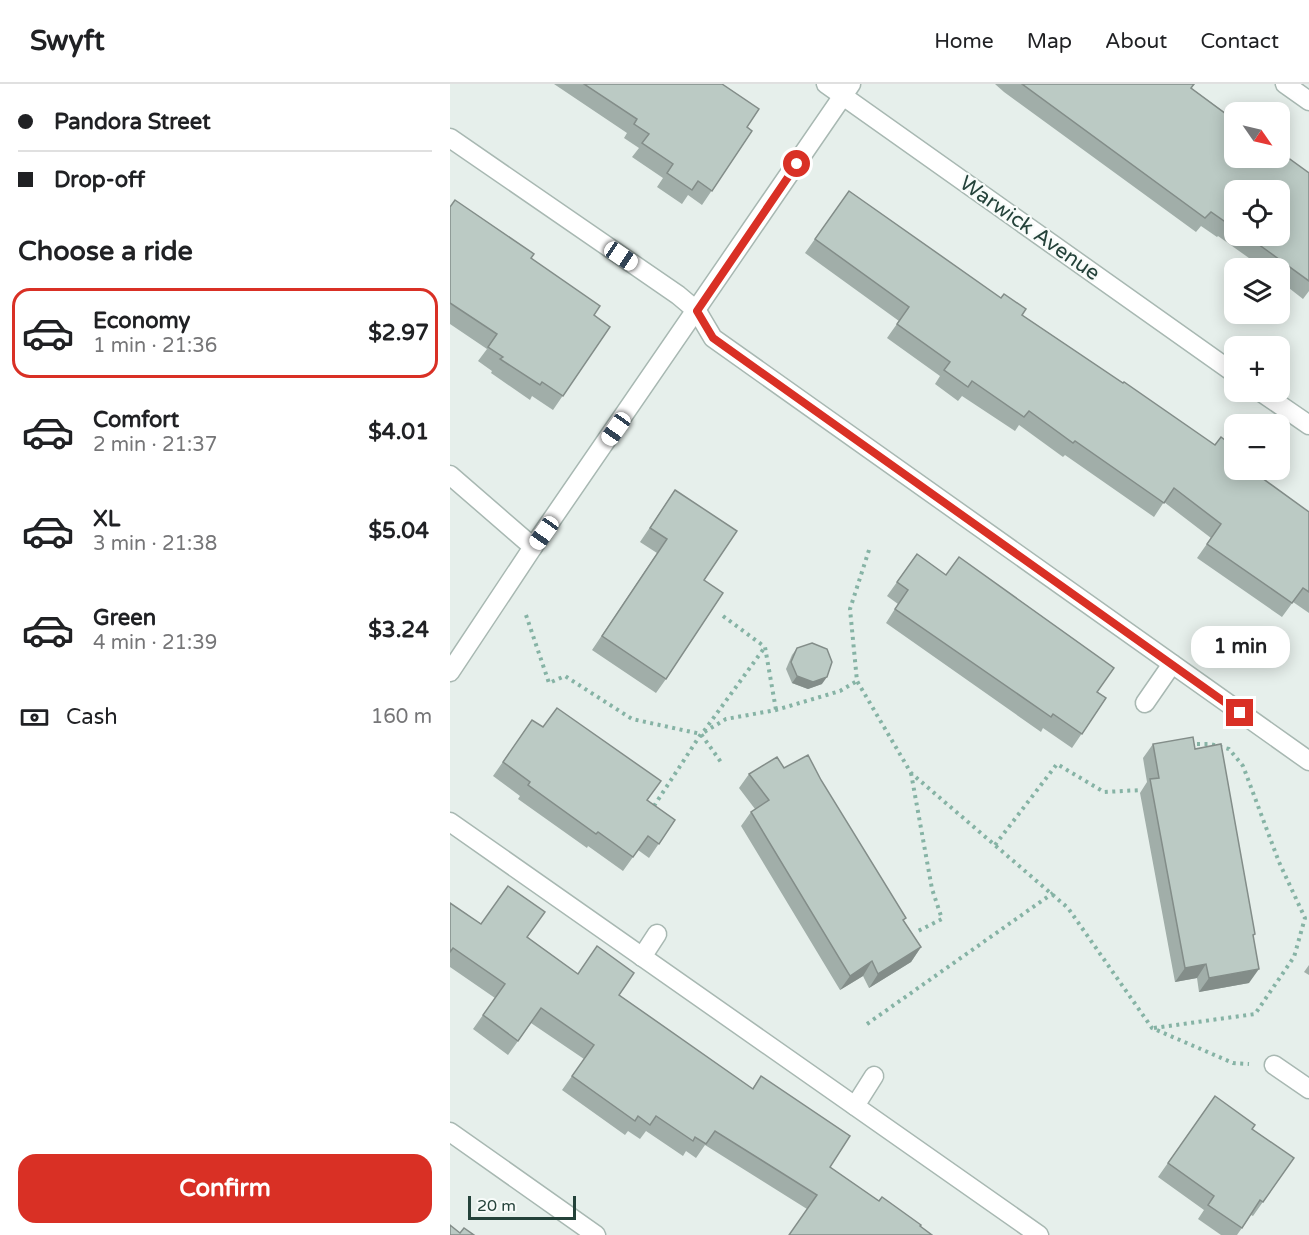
<!DOCTYPE html>
<meta charset="utf-8">
<style>
body{margin:0;font-family:"Varela Round",sans-serif;background:#f6f6f6;color:#202124;height:100vh;display:flex;flex-direction:column;font-size:22px;white-space:nowrap}
*{box-sizing:border-box;margin:0}
p{font-size:20px;color:#757577}
.icon{flex:none;width:33px;height:33px;fill:none;stroke:currentColor;stroke-width:2;stroke-linecap:round;stroke-linejoin:round}
.map{position:relative;flex:1;overflow:hidden}
.panel{display:flex;flex-direction:column;background:#fff;width:450px}
.panel>*{flex:none}
.hud{display:grid;align-content:center;height:132px;padding:0 18px;background:#fff}
.needle{width:39px;rotate:124deg}
.tools{position:absolute;left:774px;top:18px;display:grid;gap:12px}
.tools a{display:grid;place-items:center;width:66px;height:66px;border-radius:12px;background:#fff;box-shadow:0 3px 15px #0003;font-size:30px}
.scale{position:absolute;left:18px;bottom:15px;width:108px;box-sizing:border-box;padding-left:6px;border:3px solid #24423a;border-top:0;font-size:16px;line-height:21px;white-space:nowrap;color:#24423a;-webkit-text-stroke:4px #f7fbf9;paint-order:stroke}
.end{position:absolute;width:27px;height:27px;margin:-14px;border:8px solid #d93025;background:#fff;box-shadow:0 0 0 3px #fff}
.from{border-radius:50%}
.bubble{position:absolute;height:42px;border-radius:18px;background:#fff;box-shadow:0 3px 15px #0003;font-size:20px;font-weight:700;line-height:42px;text-align:center}
.car{position:absolute;width:18px;height:36px;margin:-18px -9px;border-radius:8px;box-shadow:0 0 4px 2px #0007;background:linear-gradient(#fff 24%,#345 0 40%,#fff 0 76%,#345 0 86%,#fff 0)}
.hud b{display:flex;align-items:center;gap:21px;height:57px;font-size:22px}
.hud b+b{border-top:2px solid #e0e0e0}
.hud i{width:15px;height:15px;background:#202124}
ul{padding:0;list-style:none}
li{display:flex;align-items:center;gap:18px;height:90px;margin:0 12px 9px;padding:0 6px;border:3px solid transparent;border-radius:18px}
li div{flex:1}
li b{display:block;font-size:22px}
li em{font-style:normal;font-weight:700}
li.selected{border-color:#d93025}
li>.icon{width:54px;height:54px;stroke-width:1.5}
h2{padding:0 18px;font-size:27px;line-height:72px}
.pay{display:flex;align-items:center;gap:15px;height:66px;padding:0 18px;font-size:22px}
.pay p{margin-inline-start:auto}
.action{display:flex;gap:12px;margin-top:auto;padding:12px 18px}
.action a{flex:1;height:69px;border-radius:18px;background:#d93025;color:#fff;font-size:24px;font-weight:700;line-height:69px;text-align:center}
header{display:flex;align-items:center;gap:36px;box-sizing:border-box;height:84px;padding:0 30px;background:#fff;border-bottom:2px solid #e0e0e0}
header strong{font-size:28px}
nav{display:flex;gap:33px;margin-inline-start:auto;font-size:21px}
main{display:flex;flex:1;min-height:0}
.map>svg:first-child{display:block}
</style>
<header>
<strong>Swyft</strong>
<nav><a>Home</a><a>Map</a><a>About</a><a>Contact</a></nav>
</header>
<main>
<section class="panel">
<div class="hud">
<b><i class="from"></i>Pandora Street</b>
<b><i></i>Drop-off</b>
</div>
<h2>Choose a ride</h2>
<ul>
<li class="selected"><svg class="icon" aria-label="car" viewBox="0 0 24 24"><path d="M5 17H2v-5l4-1 3-4h7l3 4 3 1v5h-3M9 17h6M6 11h13"/><circle cx="7" cy="17" r="2"/><circle cx="17" cy="17" r="2"/></svg><div><b>Economy</b><p>1 min · 21:36</p></div><em>$2.97</em></li>
<li><svg class="icon" aria-label="car" viewBox="0 0 24 24"><path d="M5 17H2v-5l4-1 3-4h7l3 4 3 1v5h-3M9 17h6M6 11h13"/><circle cx="7" cy="17" r="2"/><circle cx="17" cy="17" r="2"/></svg><div><b>Comfort</b><p>2 min · 21:37</p></div><em>$4.01</em></li>
<li><svg class="icon" aria-label="car" viewBox="0 0 24 24"><path d="M5 17H2v-5l4-1 3-4h7l3 4 3 1v5h-3M9 17h6M6 11h13"/><circle cx="7" cy="17" r="2"/><circle cx="17" cy="17" r="2"/></svg><div><b>XL</b><p>3 min · 21:38</p></div><em>$5.04</em></li>
<li><svg class="icon" aria-label="car" viewBox="0 0 24 24"><path d="M5 17H2v-5l4-1 3-4h7l3 4 3 1v5h-3M9 17h6M6 11h13"/><circle cx="7" cy="17" r="2"/><circle cx="17" cy="17" r="2"/></svg><div><b>Green</b><p>4 min · 21:39</p></div><em>$3.24</em></li>
</ul>
<div class="pay"><svg class="icon" aria-label="cash" viewBox="0 0 24 24"><path d="M3 7h18v10H3z"/><circle cx="12" cy="12" r="2"/></svg>Cash<p>160 m</p></div>
<div class="action"><a>Confirm</a></div>
</section>
<div class="map">
<svg width="859" height="1151" viewBox="0 0 859 1151">
<rect width="100%" height="100%" fill="#e6efeb"/>
<g fill="none" stroke-linecap="round" stroke-linejoin="round">
<defs>
<g id="minor">
<path d="M376,0L784,289"/>
<path d="M835,0L859,17"/>
<path d="M0,54L228,211L247,227L263,254L859,677"/>
<path d="M811,308L859,341"/>
<path d="M0,391L83,463"/>
<path d="M0,588L83,463L401,0"/>
<path d="M695,619L722,580"/>
<path d="M0,738L589,1151"/>
<path d="M192,873L207,850"/>
<path d="M824,981L859,1005"/>
<path d="M405,1022L424,992"/>
<path d="M0,1048L146,1151"/>
</g>
</defs>
<!-- minor casing -->
<use href="#minor" stroke="#a8b8b2" stroke-width="21"/>
<!-- path -->
<g stroke="#86b3a5" stroke-width="4" stroke-dasharray="3 4.5" stroke-linecap="butt">
<path d="M419,466L400,525L407,597L461,689L618,824L702,944L783,979L799,980"/>
<path d="M76,531L99,599L115,592L182,635L251,650L273,681"/>
<path d="M273,532L315,563L326,626"/>
<path d="M254,647L315,563"/>
<path d="M461,689L482,805L492,835L466,848"/>
<path d="M204,722L251,650L276,635L326,626L390,607L407,597"/>
<path d="M545,761L607,680L654,708L692,706"/>
<path d="M417,940L603,809"/>
<path d="M704,944L805,930L844,873L855,834L829,778L793,682L779,665L760,660H740"/>
</g>
<!-- minor -->
<use href="#minor" stroke="#fff" stroke-width="18"/>
</g>
<!-- wall -->
<g fill="#a1aea9" fill-rule="evenodd">
<path d="M104,0H272L297,43L302,47L252,121L238,111L232,120L207,103L213,94L182,73L189,64L174,54L177,49Z"/>
<path d="M545,0H745L741,4L859,89V207L853,215L830,197V184H813L768,152L767,153L751,142L746,148L554,8ZM784,106L830,152H784Z"/>
<path d="M399,107L572,231L801,386L859,428V529L843,518L832,533L747,474L761,454L714,418L704,433L615,371L613,373L569,341L565,347L512,312L508,317L485,300L490,292L437,254L449,237L355,169Z"/>
<path d="M0,122L81,174L144,231L160,243L103,326L82,312L80,316L41,289L42,287L28,277L37,265L0,240Z"/>
<path d="M225,406L216,595L206,609L142,566L207,469L190,458Z"/>
<path d="M467,470L656,614L622,664L593,644L591,648L436,539L448,520L437,512Z"/>
<path d="M347,564L372,600L358,605L342,599L336,585L342,571Z"/>
<path d="M82,636L225,736L199,774L188,766L173,787L138,762L137,764L68,715L70,712L43,692Z"/>
<path d="M703,660L745,665L803,853L799,899L749,908L747,894L725,898L690,709L697,698L693,674Z"/>
<path d="M299,690L371,696L454,837L471,863L461,878L419,904L413,892L390,906L291,742L301,728L305,725L289,704Z"/>
<path d="M0,819L31,840L77,853L128,890L169,911L302,1005L311,992L380,1083L429,1117L471,1141L357,1125L255,1061L246,1074L236,1067L233,1072L196,1047L190,1055L178,1047L175,1051L112,1006L134,975L81,939L58,971L23,945L45,914L0,883Z"/>
<path d="M859,881V891L854,888Z"/>
<path d="M765,1012L802,1045L844,1074L803,1132L801,1131L787,1151H771L748,1135L754,1126L708,1093Z"/>
</g>
<!-- shaded-wall -->
<g fill="#838d89">
<path d="M347,592L377,593L372,600L358,605L342,599Z"/>
<path d="M471,863L461,878L419,904L428,890Z"/>
<path d="M422,877L413,892L390,906L400,892Z"/>
<path d="M756,880L747,894L725,898L735,884Z"/>
<path d="M809,885L799,899L749,908L759,894Z"/>
</g>
<!-- building -->
<g fill="#bbcac4" stroke="#838d89" stroke-width="1.5">
<path d="M134,0H272L309,25L297,43L302,47L262,107L248,97L242,106L217,89L223,80L192,59L199,50L184,40L187,35Z"/>
<path d="M572,0H744L741,4L784,36V74H830V68L859,89V197L797,152H830V106H784V142L778,138L777,139L761,128L755,134Z"/>
<path d="M399,107L551,214L554,210L576,225L572,231L673,299L674,298L765,361L771,353L784,363V386H801L859,428V508L853,504L842,519L757,460L771,440L724,404L714,419L625,357L623,359L579,327L574,333L522,297L518,303L494,286L500,278L447,240L459,223L365,155Z"/>
<path d="M5,116L84,170L81,174L150,222L144,231L160,243L113,312L92,298L90,301L50,275L53,273L38,263L47,250L0,219V123Z"/>
<path d="M225,406L287,447L254,496L273,509L216,595L152,552L217,455L200,444Z"/>
<path d="M467,470L496,491L509,473L664,584L647,608L656,614L632,650L603,630L601,633L445,525L458,506L447,498Z"/>
<path d="M362,559L377,565L382,578L377,593L363,598L347,592L341,578L347,564Z"/>
<path d="M107,624L211,697L197,716L225,736L209,760L198,752L183,773L148,748L146,750L78,701L80,698L53,678L82,636L93,643Z"/>
<path d="M743,653L745,665L771,660L805,850L803,851L809,885L759,894L756,880L735,884L700,695L709,694L703,660Z"/>
<path d="M358,671L371,696L456,834L453,836L471,863L428,890L422,877L400,892L301,728L319,716L299,690L327,673L334,684Z"/>
<path d="M58,802L95,828L77,853L128,890L147,862L184,889L169,911L303,1005L311,992L400,1052L380,1083L429,1117L432,1113L471,1141L470,1142L482,1151H339L367,1111L265,1047L256,1060L245,1053L243,1057L206,1032L200,1041L188,1032L185,1037L122,992L144,961L91,924L68,957L33,931L55,900L3,864L0,868V819L31,840Z"/>
<path d="M765,1012L805,1041L802,1045L844,1074L813,1118L810,1116L792,1144L758,1121L764,1112L718,1079Z"/>
<path d="M0,1141L10,1149L14,1144L24,1151H0Z"/>
</g>
<g fill="none" stroke-linecap="round" stroke-linejoin="round">
<!-- route -->
<path stroke="#d93025" stroke-width="8" d="M347,80L247,227L263,254L790,629"/>
</g>
<g text-anchor="middle" stroke-width="4.5" stroke-linejoin="round" paint-order="stroke">
<!-- street labels -->
<g font-size="21" fill="#24423a" stroke="#f7fbf9">
<text transform="translate(580 144) rotate(35)" y="7">Warwick Avenue</text>
</g>
</g>
</svg>
<div class="tools">
<a><svg class="needle" viewBox="-14 -14 28 28"><path d="M0-13l5 13h-10z" fill="#e53935"/><path d="M0 13l5-13h-10z" fill="#757577"/></svg></a>
<a><svg class="icon" aria-label="locate" viewBox="0 0 24 24"><circle cx="12" cy="12" r="6"/><path d="M12 2v4M12 18v4M2 12h4M18 12h4"/></svg></a>
<a><svg class="icon" aria-label="layers" viewBox="0 0 24 24"><path d="M12 4l9 5-9 5-9-5zM3 14l9 5 9-5"/></svg></a>
<a>+</a>
<a>−</a>
</div>
<div class="scale">20 m</div>
<i class="end from" style="left:347px;top:80px"></i>
<i class="end" style="left:790px;top:629px"></i>
<div class="bubble" style="left:741px;top:542px;width:99px">1 min</div>
<i class="car" style="left:171px;top:172px;rotate:124deg"></i>
<i class="car" style="left:166px;top:345px;rotate:215deg"></i>
<i class="car" style="left:94px;top:449px;rotate:215deg"></i>
</div>
</main>
